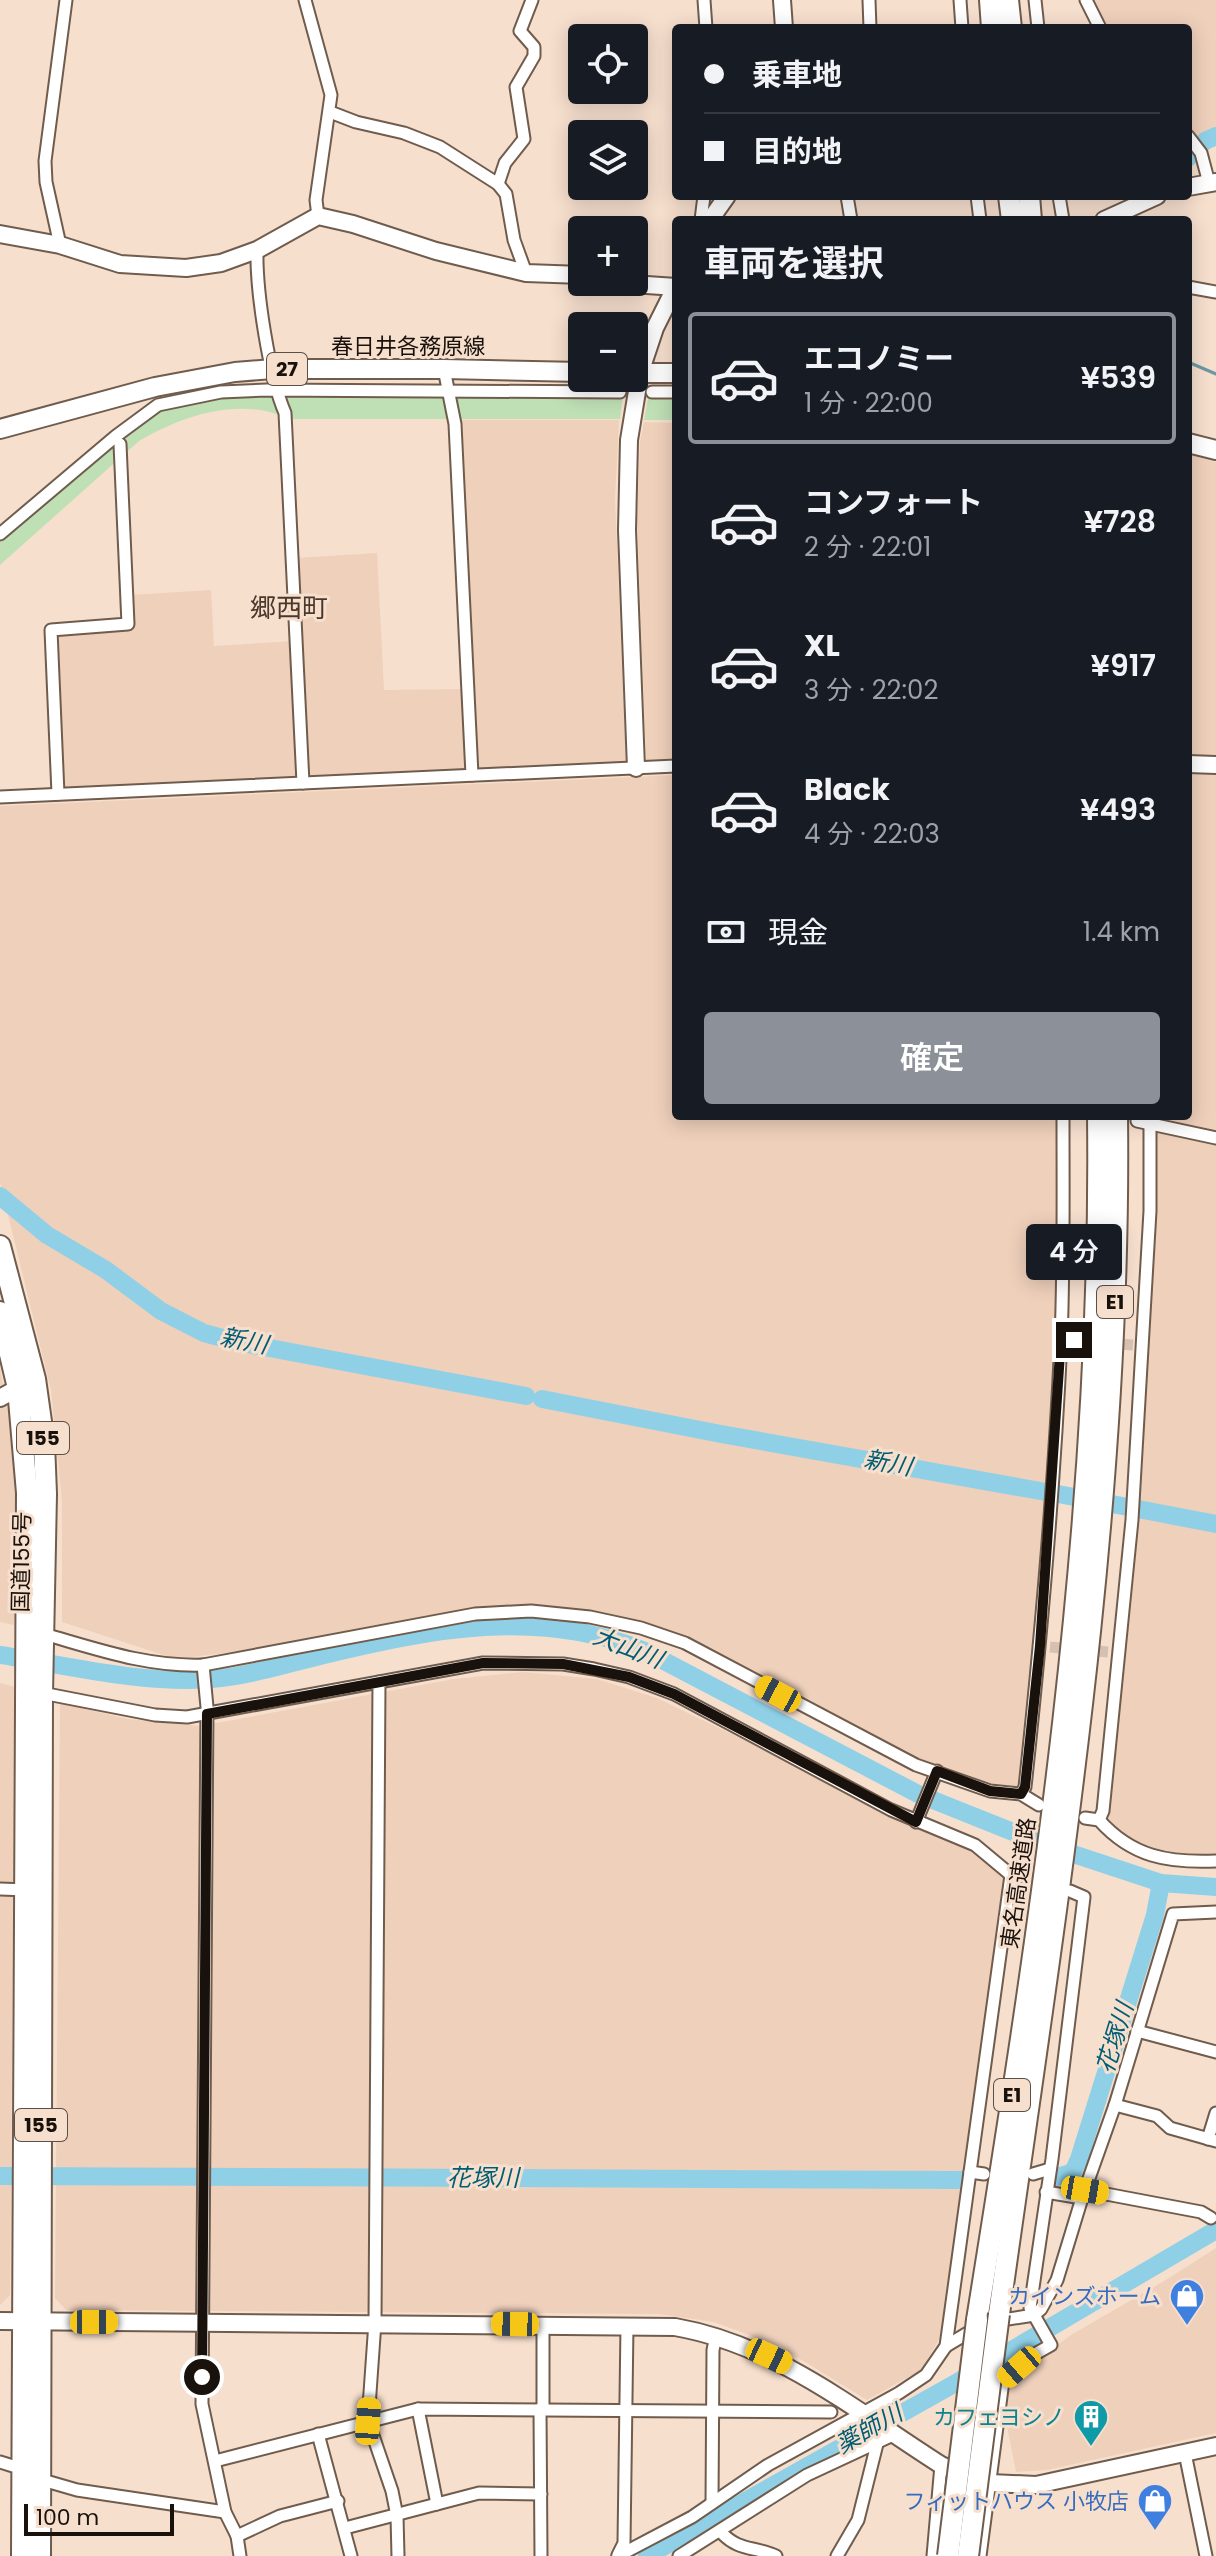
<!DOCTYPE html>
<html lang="ja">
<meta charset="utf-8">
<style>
body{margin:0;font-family:Poppins,"Noto Sans JP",sans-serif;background:#242831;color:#f1f3f6;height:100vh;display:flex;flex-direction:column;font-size:30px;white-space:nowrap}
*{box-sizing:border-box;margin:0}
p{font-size:26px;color:#9ea1a6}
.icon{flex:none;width:44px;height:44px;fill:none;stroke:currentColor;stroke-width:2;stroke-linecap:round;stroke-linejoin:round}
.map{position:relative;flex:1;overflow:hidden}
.details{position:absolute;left:672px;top:216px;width:520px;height:904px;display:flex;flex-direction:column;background:#171b24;border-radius:8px;box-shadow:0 4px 20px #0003}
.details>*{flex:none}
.top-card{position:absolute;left:672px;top:24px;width:520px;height:176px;border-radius:8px;box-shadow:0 4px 20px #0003;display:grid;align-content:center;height:176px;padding:0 32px;background:#171b24}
.controls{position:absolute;left:568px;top:24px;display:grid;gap:16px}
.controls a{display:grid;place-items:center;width:80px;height:80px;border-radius:8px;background:#171b24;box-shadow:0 4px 20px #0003;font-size:40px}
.scale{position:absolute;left:24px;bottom:20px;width:150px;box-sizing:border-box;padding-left:8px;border:4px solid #19110b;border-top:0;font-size:22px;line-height:28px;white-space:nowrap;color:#19110b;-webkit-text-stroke:6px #f7dfce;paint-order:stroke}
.end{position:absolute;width:36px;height:36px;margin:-18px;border:10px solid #19110b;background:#fff;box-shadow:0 0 0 4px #fff}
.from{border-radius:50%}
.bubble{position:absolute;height:56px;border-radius:8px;background:#171b24;box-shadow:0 4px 20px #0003;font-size:26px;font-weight:600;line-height:56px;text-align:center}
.car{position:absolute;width:24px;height:48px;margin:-24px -12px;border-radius:10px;box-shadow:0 0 6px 2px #0007;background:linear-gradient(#f5c518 24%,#345 0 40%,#f5c518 0 76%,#345 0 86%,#f5c518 0)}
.top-card b{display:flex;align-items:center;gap:28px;height:76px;font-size:30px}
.top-card b+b{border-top:2px solid #363941}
.top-card i{width:20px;height:20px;background:#f1f3f6}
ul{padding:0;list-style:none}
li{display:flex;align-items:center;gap:24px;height:132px;margin:0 16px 12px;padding:0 16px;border:4px solid transparent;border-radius:8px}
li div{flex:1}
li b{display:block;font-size:30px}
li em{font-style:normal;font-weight:600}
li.selected{border-color:#8c9099}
li>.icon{width:72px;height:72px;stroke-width:1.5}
h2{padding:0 32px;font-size:36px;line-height:96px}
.pay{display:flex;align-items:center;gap:20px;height:88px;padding:0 32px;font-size:30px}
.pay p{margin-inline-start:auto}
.action{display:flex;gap:16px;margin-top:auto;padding:16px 32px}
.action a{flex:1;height:92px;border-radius:8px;background:#8c9099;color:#fff;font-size:32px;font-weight:600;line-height:92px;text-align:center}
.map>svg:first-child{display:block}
</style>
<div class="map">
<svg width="1216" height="2556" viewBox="0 0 1216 2556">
<rect width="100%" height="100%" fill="#f7dfce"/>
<!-- built -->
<g fill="#efd0bb">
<path d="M1090,0H1216V133L1201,143L1188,130V28H1104Z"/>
<path d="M459,420H619L615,499L626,764L475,771Z"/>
<path d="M644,422L676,423V761L649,763L646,759L637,519L640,442Z"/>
<path d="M1188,454L1216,462V1856L1187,1858L1146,1851L1107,1822L1138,1520L1137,1498L1154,1136L1157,1116H1188Z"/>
<path d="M377,553L384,690L463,689L467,771L306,778L295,558Z"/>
<path d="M211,590L214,646L294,641L300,778L61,789L57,634L131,631L130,595Z"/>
<path d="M676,775V1116H1056V1329L1048,1480L1021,1776L1018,1785L1013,1788L1003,1790L915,1762L629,1621L561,1608L519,1607L461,1612L256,1649L176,1659L62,1622V1502L51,1390L0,1182V806Z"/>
<path d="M0,1367L9,1416L17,1496L14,1625L0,1622Z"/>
<path d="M523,1672L597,1679L657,1698L884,1808L895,1819L972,1850L1004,1879L1007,1885L940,2338L921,2370L867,2400L779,2346L714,2322L659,2314L66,2310L55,2298L60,1703L128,1719L200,1726L454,1679Z"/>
<path d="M0,1683L15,1687L10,2295L0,2305Z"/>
<path d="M1216,2248V2433L1047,2470L1016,2472L1004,2411L1009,2381L1071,2335L1164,2281Z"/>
</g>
<!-- green -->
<g fill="#bfdfb5">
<path d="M221,395L623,396L620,419H289C240,396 183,415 139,441L0,565V537L113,442L163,408Z"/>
<path d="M649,395H676V420H644Z"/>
</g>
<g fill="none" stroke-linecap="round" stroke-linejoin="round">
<!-- stream -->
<path stroke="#6c97a5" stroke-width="3" d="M1188,362L1216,374"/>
<!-- river -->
<g stroke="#90d0e7" stroke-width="18">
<path d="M1188,158L1205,141L1216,136"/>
<path d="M0,1196L47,1235L106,1270L161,1311L204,1333L237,1342L526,1396"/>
<path d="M542,1399L721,1434L1046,1492"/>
<path d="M1058,1494L1128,1507"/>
<path d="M1138,1509L1216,1524"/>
<path d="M0,1655C64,1665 147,1685 211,1679C249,1676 287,1664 324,1655C432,1629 538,1608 645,1651L918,1794L1043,1844L1161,1883L1216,1887"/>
<path d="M0,2176L966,2180"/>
<path d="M1054,2178L1073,2172L1079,2159L1155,1915L1161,1883"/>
<path d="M647,2556L954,2384L1216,2230"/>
</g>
<!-- street-tunnel -->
<g stroke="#d6c0b1" stroke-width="11" stroke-dasharray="11 5.5" stroke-linecap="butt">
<path d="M1074,1340L1133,1345"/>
<path d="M1050,1647L1108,1652"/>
</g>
<defs>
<g id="street">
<path d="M305,0L331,95L316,200L318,216"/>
<path d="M704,0L706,28"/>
<path d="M869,0L870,28"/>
<path d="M960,0L962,28"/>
<path d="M1035,0L1038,28"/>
<path d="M1086,0L1100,28"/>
<path d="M330,112L356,122L404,133L440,147L498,184L506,194L514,240L526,273"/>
<path d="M1188,136L1201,153L1209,183"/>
<path d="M498,184L505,163L524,139L516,87L534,56V47L520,31L532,0"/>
<path d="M847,196L851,220"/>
<path d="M977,196L980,220"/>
<path d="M1059,196L1063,220"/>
<path d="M701,220L704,196"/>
<path d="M60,245L46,182L45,161L66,0"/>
<path d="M257,250C256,291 269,376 285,413L303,783"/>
<path d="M1188,287L1216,292"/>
<path d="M444,369L455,424L472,775"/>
<path d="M652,392H676"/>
<path d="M0,534L116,436L158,405L221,392L267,390L620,392"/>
<path d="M58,794L51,630L128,624L120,444"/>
<path d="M0,797L676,766"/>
<path d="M1137,1121L1216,1138"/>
<path d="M1061,1339L1074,1340"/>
<path d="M44,1634C97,1649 147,1667 203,1665L475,1614L531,1611L590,1617L641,1628L685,1643L916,1765L990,1791L1021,1794L1039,1805"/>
<path d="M203,1665L207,1707L202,2404L225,2512L237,2536L280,2516L338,2501"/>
<path d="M379,1682L375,2322L368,2421L392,2491L397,2516L398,2556"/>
<path d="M42,1693L155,1715L187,1717L483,1663L563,1664L594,1669L629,1677L674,1694L891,1810L975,1845L1011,1875L1022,1876"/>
<path d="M1021,1794L1025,1787C1041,1638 1054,1489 1061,1340C1064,1266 1063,1191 1063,1116"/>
<path d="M1085,1818L1099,1820C1132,1857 1168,1863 1216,1861"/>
<path d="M1099,1820L1103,1811L1132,1520L1150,1211V1116"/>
<path d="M916,1822L937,1771"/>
<path d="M0,1889L27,1890"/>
<path d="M1137,2031L1216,2052"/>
<path d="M1115,2105L1157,2116L1170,2128L1216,2141"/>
<path d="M1208,2139L1216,2113"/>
<path d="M970,2172L984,2174"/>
<path d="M1033,2174L1050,2169"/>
<path d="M1085,2190L1201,2212L1211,2218"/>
<path d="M1046,2192L1082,2198"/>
<path d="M996,2321L1034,2315L1041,2309L1057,2280L1082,2198L1115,2105L1173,1914L1216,1912"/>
<path d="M946,2346L976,2328"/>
<path d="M418,2409L437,2504"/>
<path d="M540,2409L541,2556"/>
<path d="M543,2409V2325"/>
<path d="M318,2434L351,2556"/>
<path d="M1185,2453L1206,2556"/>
<path d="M215,2461L418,2409L831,2412"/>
<path d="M0,2462L13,2466"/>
<path d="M39,2479L77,2490L225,2512"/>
<path d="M712,2503L713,2350L716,2336"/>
<path d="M345,2528L479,2493L541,2494"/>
<path d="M720,2531C738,2552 755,2546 776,2556"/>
<path d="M237,2536L240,2556"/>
<path d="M618,2555L624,2543L627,2326"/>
<path d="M618,2556L692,2517L768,2465L899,2393L926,2375L946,2346L1011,1875"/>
<path d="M679,2556L807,2475L893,2435"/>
<path d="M837,2556L858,2520L878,2440"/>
<path d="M933,2556L941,2465"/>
<path d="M980,2556L1003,2381L1035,2354L1051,2345L1030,2308L1052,2159L1084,1897L1070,1891"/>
</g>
<g id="secondary">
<path d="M782,0L784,28"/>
<path d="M1188,187L1216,182"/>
<path d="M710,220L727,196"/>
<path d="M1104,220L1157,196"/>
<path d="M0,234L60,245L120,264L186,268L221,263L257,250L318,216L353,224L436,251L526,273L582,275"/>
<path d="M603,282L676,287"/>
<path d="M1188,764L1216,765"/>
<path d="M636,768L627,530L629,440L640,373L655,328L676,286"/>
<path d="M0,1398L27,1383"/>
<path d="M0,2321L675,2327C777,2345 856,2411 941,2465L966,2476L990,2483L1036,2485L1216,2446"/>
</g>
<g id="primary">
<path d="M634,373H676"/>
<path d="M0,429L155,387L235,372L273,369H444L582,372"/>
<path d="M1188,443L1216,450"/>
</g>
<g id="highway">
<path d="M990,0L992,28"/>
<path d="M1008,0L1011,28"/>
<path d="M1009,196L1012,220"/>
<path d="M1029,196L1031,220"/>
<path d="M0,1246L35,1379L44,1443L46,1494L42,1693L40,2556"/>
<path d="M0,1312L18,1388L27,1493L22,2556"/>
<path d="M999,2314C1054,1917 1122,1519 1117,1116"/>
<path d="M977,2320C1041,1922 1103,1520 1098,1116"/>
</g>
</defs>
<!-- street casing -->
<use href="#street" stroke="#705c4d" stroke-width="15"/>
<!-- secondary casing -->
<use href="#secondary" stroke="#705c4d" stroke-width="20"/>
<!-- primary casing -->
<use href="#primary" stroke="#705c4d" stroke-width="22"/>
<!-- highway casing -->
<use href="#highway" stroke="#705c4d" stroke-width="24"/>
<!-- street -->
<use href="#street" stroke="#fff" stroke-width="11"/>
<!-- secondary -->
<use href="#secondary" stroke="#fff" stroke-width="16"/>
<!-- primary -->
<use href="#primary" stroke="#fff" stroke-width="18"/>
<!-- highway -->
<use href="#highway" stroke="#fff" stroke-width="20"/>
<defs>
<g id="highway-bridge">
<path d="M948,2556L977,2320"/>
<path d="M968,2556L999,2314"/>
</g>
</defs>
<!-- highway-bridge casing -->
<use href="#highway-bridge" stroke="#705c4d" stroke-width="24" stroke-linecap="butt"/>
<!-- highway-bridge -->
<use href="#highway-bridge" stroke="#fff" stroke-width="20"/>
</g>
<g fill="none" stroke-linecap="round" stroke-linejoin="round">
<!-- route -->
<path stroke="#19110b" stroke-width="10" d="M202,2377L207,1714L483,1663L563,1664L629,1677L674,1694L916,1822L937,1771L990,1791L1021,1794L1025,1787L1040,1646L1061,1339L1074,1340"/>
</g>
<!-- icons -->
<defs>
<symbol id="shop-pin" viewBox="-11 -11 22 30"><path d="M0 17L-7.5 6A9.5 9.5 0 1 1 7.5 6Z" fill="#3f7fe0" stroke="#f7dfce"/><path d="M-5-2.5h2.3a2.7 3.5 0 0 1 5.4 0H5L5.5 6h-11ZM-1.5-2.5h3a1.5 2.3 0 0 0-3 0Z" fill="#fff"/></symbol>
<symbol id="building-pin" viewBox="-11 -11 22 30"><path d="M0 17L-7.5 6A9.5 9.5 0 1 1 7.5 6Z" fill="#0f9aa8" stroke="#f7dfce"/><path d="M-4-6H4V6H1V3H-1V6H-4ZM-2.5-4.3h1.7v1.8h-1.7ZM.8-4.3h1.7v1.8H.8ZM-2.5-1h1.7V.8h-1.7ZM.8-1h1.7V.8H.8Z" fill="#fff"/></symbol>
</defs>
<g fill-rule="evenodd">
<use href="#shop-pin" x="1167" y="2276" width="40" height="54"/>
<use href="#building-pin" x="1071" y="2397" width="40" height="54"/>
<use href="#shop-pin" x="1135" y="2481" width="40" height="54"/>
</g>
<g text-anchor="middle" stroke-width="6" stroke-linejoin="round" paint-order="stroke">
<!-- shield labels -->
<g fill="#f7dfce" stroke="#5c4f46" stroke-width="2">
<rect x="267" y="353" width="40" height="32" rx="6"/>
<rect x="1097" y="1286" width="36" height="32" rx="6"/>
<rect x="17" y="1422" width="52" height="32" rx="6"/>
<rect x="994" y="2079" width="36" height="32" rx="6"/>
<rect x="15" y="2109" width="52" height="32" rx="6"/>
</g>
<g font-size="20" font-weight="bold" fill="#19110b">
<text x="287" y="376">27</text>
<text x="1115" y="1309">E1</text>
<text x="43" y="1445">155</text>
<text x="1012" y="2102">E1</text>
<text x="41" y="2132">155</text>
</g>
<!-- street labels -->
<g font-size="22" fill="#19110b" stroke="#f7dfce">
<text x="408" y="354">春日井各務原線</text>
<text transform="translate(21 1562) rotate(-89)" y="8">国道155号</text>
<text transform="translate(1018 1883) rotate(-82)" y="8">東名高速道路</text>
</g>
<!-- shop labels -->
<g font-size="22" fill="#366cbe" stroke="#f7dfce" text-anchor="end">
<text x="1161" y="2304">カインズホーム</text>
<text x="1129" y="2509">フィットハウス 小牧店</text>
</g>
<!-- culture labels -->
<g font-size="22" fill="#0d838f" stroke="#f7dfce" text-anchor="end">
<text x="1065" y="2425">カフェヨシノ</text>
</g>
<!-- water labels -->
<g font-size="24" font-style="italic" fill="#005d74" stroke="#f7dfce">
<text transform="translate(244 1341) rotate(11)" y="8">新川</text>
<text transform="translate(888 1463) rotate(10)" y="8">新川</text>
<text transform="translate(628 1648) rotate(21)" y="8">大山川</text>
<text transform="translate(1115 2038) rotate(-73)" y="8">花塚川</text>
<text x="483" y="2186">花塚川</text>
<text transform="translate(869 2429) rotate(-30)" y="8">薬師川</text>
</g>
<!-- quarter labels -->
<g font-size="26" fill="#4b382a" stroke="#f7dfce">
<text x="289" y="617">郷西町</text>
</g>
</g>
</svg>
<div class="controls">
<a><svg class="icon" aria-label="locate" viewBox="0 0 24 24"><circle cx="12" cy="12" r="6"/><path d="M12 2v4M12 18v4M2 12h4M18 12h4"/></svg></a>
<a><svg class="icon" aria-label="layers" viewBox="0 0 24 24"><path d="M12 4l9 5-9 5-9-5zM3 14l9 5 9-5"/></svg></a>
<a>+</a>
<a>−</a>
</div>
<div class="scale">100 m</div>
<i class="end from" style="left:202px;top:2377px"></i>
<i class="end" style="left:1074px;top:1340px"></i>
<div class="bubble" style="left:1026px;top:1224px;width:96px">4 分</div>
<i class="car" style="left:778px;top:1694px;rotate:298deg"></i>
<i class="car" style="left:1085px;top:2190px;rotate:100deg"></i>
<i class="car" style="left:94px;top:2322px;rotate:90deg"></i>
<i class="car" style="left:515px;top:2324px;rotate:271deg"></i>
<i class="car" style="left:769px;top:2356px;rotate:115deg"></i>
<i class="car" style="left:1019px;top:2367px;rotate:229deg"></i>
<i class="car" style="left:368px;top:2421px;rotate:4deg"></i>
<div class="top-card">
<b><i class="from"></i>乗車地</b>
<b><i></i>目的地</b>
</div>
<section class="details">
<h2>車両を選択</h2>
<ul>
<li class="selected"><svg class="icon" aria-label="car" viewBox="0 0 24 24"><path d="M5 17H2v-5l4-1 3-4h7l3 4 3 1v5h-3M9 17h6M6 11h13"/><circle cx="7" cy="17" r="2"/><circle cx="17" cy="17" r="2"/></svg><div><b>エコノミー</b><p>1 分 · 22:00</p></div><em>¥539</em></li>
<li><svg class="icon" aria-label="car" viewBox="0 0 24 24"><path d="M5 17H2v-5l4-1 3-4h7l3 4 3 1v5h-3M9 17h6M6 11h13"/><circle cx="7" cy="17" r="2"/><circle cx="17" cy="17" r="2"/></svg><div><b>コンフォート</b><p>2 分 · 22:01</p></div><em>¥728</em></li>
<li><svg class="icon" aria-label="car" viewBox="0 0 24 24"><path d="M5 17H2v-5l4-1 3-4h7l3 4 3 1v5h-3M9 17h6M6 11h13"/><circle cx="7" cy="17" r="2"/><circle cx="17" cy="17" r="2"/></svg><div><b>XL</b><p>3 分 · 22:02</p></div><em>¥917</em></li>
<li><svg class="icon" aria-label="car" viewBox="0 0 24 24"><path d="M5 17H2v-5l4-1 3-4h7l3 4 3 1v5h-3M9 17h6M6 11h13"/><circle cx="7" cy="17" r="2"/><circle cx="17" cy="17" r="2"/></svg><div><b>Black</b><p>4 分 · 22:03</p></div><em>¥493</em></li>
</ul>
<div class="pay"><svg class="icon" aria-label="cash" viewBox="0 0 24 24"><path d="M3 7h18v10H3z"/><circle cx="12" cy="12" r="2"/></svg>現金<p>1.4 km</p></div>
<div class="action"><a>確定</a></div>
</section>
</div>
